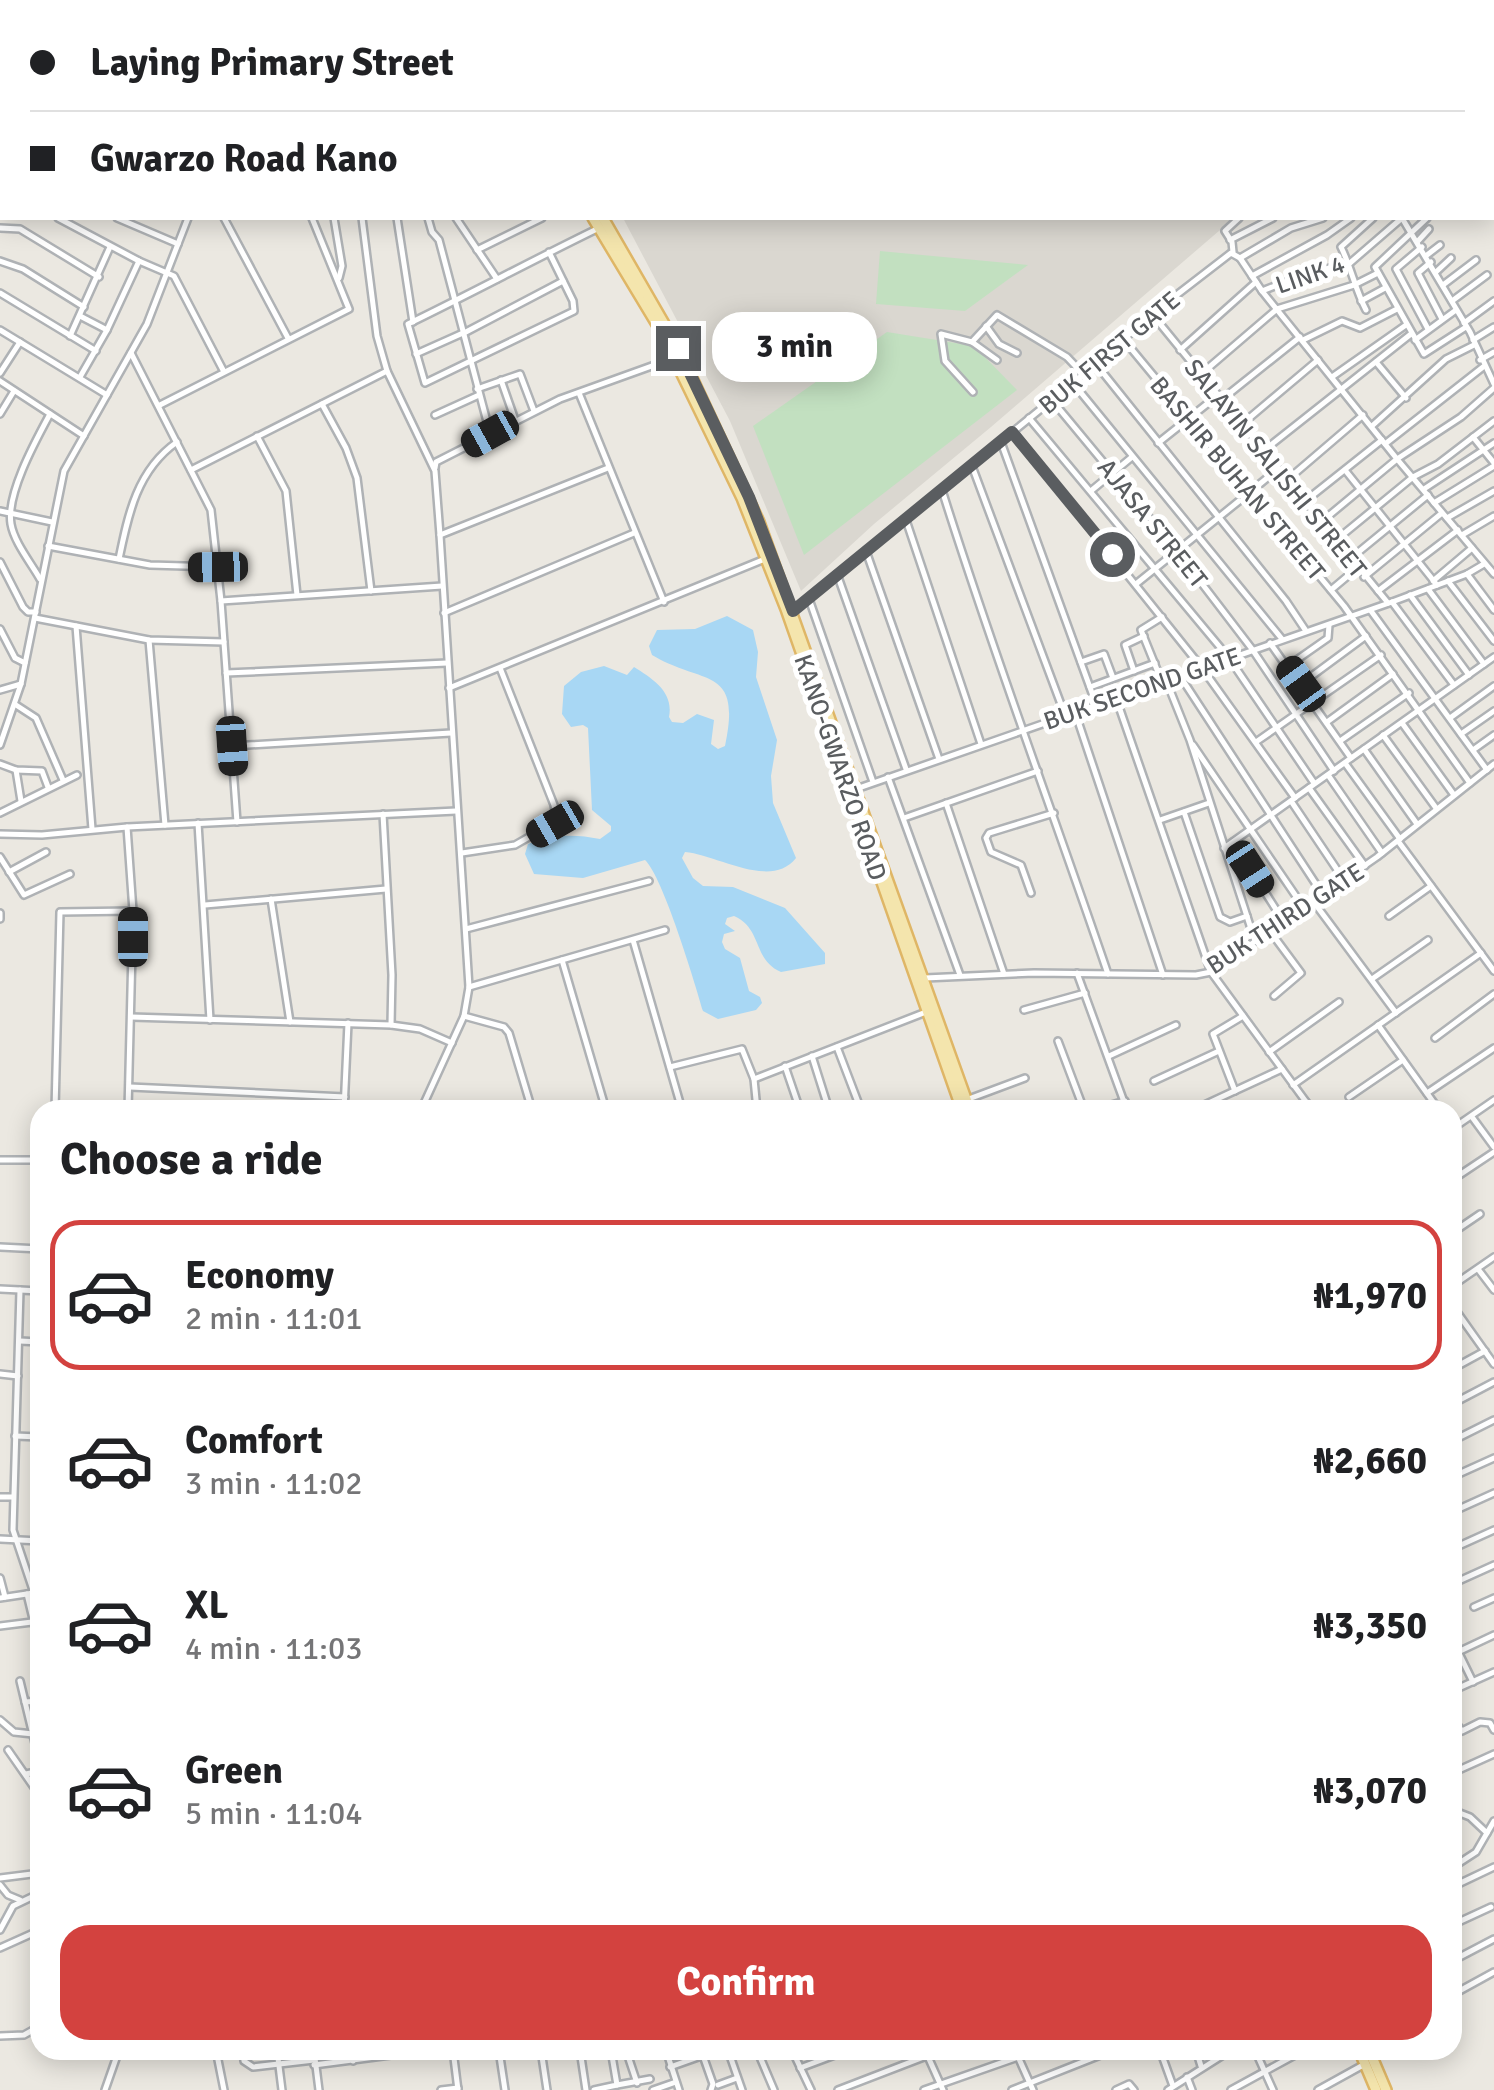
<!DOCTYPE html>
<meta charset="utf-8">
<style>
body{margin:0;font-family:Signika,sans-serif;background:#f6f6f6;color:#202124;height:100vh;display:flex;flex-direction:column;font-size:38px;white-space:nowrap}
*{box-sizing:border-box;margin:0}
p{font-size:32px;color:#757577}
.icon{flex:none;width:55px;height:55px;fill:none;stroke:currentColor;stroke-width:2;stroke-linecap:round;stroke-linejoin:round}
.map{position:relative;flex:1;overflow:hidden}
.side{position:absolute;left:30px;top:1100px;width:1432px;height:960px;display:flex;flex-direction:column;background:#fff;border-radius:30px;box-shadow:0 5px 25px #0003}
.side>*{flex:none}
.top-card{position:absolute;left:0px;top:0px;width:1495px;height:220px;box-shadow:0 5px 25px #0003;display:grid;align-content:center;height:220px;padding:0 30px;background:#fff}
.end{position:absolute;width:45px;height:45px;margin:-22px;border:12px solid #5a5d60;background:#fff;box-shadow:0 0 0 5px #fff}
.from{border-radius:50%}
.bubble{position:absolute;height:70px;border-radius:30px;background:#fff;box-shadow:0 5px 25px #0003;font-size:32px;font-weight:700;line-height:70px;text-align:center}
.car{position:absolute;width:30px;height:60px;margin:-30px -15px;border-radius:12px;box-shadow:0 0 8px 2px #0007;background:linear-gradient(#222 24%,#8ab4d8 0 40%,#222 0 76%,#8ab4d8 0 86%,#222 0)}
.top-card b{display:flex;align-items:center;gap:35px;height:95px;font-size:38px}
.top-card b+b{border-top:2px solid #e0e0e0}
.top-card i{width:25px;height:25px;background:#202124}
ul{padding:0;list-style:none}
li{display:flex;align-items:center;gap:30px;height:150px;margin:0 20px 15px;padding:0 10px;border:5px solid transparent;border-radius:30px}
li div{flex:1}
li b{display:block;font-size:38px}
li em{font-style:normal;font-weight:700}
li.selected{border-color:#d3423f}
li>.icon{width:90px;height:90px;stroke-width:1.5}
h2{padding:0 30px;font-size:45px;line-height:120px}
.cta{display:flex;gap:20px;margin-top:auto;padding:20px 30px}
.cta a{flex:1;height:115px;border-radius:30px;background:#d3423f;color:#fff;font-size:40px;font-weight:700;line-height:115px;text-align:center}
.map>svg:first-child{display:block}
</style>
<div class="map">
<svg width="1494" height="2090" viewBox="0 0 1494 2090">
<rect width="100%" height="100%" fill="#ebe8e1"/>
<!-- education -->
<g fill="#dad7d0">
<path d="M504,0H1223L1225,2H506Z"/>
<path d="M623,218H1234L991,427L874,524L801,591L730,421Z"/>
</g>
<!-- green -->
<g fill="#c2e0c0">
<path d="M880,251L1028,265L965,311L876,304Z"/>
<path d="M887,332L974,346L1017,390L804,555L753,426Z"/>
</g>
<!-- water -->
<path fill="#a8d7f4" d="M727,616L753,630L758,652L756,677L777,740L771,776L773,803L796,858C771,890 718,855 685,852L682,858L693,878L703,886L733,887L785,908L825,953V964L781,972C752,959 763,929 734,916L727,918L725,924L735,931L724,934L722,942L725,949L740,958L749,991L760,997L762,1003L756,1010L718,1019L703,1011C695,983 663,877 645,860L583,878L534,874L525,854L528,844C552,834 575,834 600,839L611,831V826L592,810L588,728L583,725L571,727L562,714L564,686L581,672L604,666L627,675L634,667C653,679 674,692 669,717L672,722L683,723L697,714L714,720L711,744L718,749L725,746C742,665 704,686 652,655L649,646L657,630L695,629Z"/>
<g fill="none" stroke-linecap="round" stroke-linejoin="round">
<defs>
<g id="minor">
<path d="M12,0V2"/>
<path d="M42,0V2"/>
<path d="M73,0V2"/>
<path d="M203,0L205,2"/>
<path d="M236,0L238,2"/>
<path d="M349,0L350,2"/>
<path d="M423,0L424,2"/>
<path d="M1236,0L1238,2"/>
<path d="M1480,0L1487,2"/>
<path d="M275,2L277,0"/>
<path d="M310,2L312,0"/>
<path d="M405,2V0"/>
<path d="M1334,2L1335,0"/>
<path d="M1453,2L1455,0"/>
<path d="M1492,5H1494"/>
<path d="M0,9H2"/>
<path d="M0,41H2"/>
<path d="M0,74H2"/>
<path d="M0,101H2"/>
<path d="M1492,104L1494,101"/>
<path d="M0,197H2"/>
<path d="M58,218L139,261L174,276L223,370"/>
<path d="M117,218L178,244"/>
<path d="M224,218L288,338"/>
<path d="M334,218L342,266L339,278"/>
<path d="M362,218L377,336L387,371L435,471L440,535L469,987L464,1016L421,1110"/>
<path d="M397,218L413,322"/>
<path d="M428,218L432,232L439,240L490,433"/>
<path d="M456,218L497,279"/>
<path d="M1402,218L1470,332L1494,384"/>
<path d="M1427,218L1375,267L1424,354L1466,327"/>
<path d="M0,228L20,229L99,277"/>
<path d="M1230,240L1273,218"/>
<path d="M1418,241L1429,229"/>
<path d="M1422,247L1396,269L1428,329"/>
<path d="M477,250L542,218"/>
<path d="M549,252L573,301L574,311L425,383L408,324C472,293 535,259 599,228"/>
<path d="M1233,252L1232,242L1225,231L1239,218"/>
<path d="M1427,255L1440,245"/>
<path d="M1240,258L1262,291L1397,459L1494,574"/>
<path d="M1240,258L1291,228L1323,218"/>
<path d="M0,261L23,269L84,307"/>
<path d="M1431,262L1418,273L1442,319"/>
<path d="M1436,272L1451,258"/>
<path d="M1252,276L1327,235L1351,218"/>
<path d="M1443,285L1476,260"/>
<path d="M1262,291L1305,274L1350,263L1402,218"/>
<path d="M0,293L96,351"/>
<path d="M1361,301L1385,288"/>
<path d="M1452,301L1487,275"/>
<path d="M1366,310C1355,289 1351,267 1341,247L1373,218"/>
<path d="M1152,314L1388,603"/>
<path d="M80,316L107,330"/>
<path d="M1464,323L1494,301"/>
<path d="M986,326L999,344L1017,353"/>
<path d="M0,330L107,395"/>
<path d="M464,333L563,281"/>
<path d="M70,336L110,247"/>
<path d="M1124,340L1344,606L1470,783"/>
<path d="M1303,340L1342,321L1360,328L1397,309"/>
<path d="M1415,340L1456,310"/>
<path d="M1473,340L1494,327"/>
<path d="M972,342L997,360"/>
<path d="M1180,350L1256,282"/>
<path d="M131,353L211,510L221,601L237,822"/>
<path d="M416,354L463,333"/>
<path d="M1480,360L1494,352"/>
<path d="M1376,362L1406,398"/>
<path d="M1096,364L1286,601L1306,631"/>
<path d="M0,373L20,342"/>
<path d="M1200,375L1277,309L1354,285L1378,273"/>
<path d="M80,377L107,330L139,261"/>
<path d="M1332,377L1406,325"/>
<path d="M501,380L515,420"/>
<path d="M0,381L84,436"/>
<path d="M1073,383L1282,639"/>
<path d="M477,389L520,374L534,411"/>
<path d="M973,392L945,361L941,334L972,342L997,315L1067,357L1083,374"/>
<path d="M579,393L664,602"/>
<path d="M1051,399L1177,551L1252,649L1334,771"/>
<path d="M1220,401L1300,337"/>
<path d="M322,404L346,448L357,478L371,591"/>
<path d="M160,405L349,309L312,218"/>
<path d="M0,414L14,391"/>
<path d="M435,415L479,395"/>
<path d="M1029,418L1229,658L1314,783"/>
<path d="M1241,425L1318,360"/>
<path d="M1372,426L1446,359L1474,345"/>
<path d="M1013,432L1202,668L1295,798"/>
<path d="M257,436L286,491L297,595"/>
<path d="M1473,437L1494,463"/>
<path d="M1001,442L1096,704"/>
<path d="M1158,443L1217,396"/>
<path d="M1385,444L1483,367"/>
<path d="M1262,452L1411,334"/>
<path d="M972,466L1065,715"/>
<path d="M435,468L436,462L560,399L674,358"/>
<path d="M191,470L387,371"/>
<path d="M1345,470L1437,585"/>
<path d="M1286,481L1363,415"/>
<path d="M1424,489L1494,443"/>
<path d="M942,490C993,653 1053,812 1108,974"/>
<path d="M1092,490L1132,457"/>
<path d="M1250,492L1277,470"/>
<path d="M1304,502L1382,440"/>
<path d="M1434,503L1494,466"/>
<path d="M0,511L52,522"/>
<path d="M1447,518L1494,491"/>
<path d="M906,520L981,744"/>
<path d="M1320,523L1397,459L1461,417L1494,388"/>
<path d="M440,535L608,468"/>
<path d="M1462,535L1494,516"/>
<path d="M1335,541L1413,477L1438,464L1494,421"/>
<path d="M48,546L150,565L218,567"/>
<path d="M866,551L939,759"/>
<path d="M119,559C128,515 137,470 177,442"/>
<path d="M1350,559L1428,495"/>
<path d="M0,562L23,607L28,612H36"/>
<path d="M837,574L906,769"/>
<path d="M1467,574L1494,610"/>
<path d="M1364,577L1442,513"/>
<path d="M40,579C31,563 14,542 11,524C6,494 36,440 50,414"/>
<path d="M1433,581L1472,548"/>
<path d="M1448,581L1494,641"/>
<path d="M1136,584L1239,501"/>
<path d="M1428,589L1484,664"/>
<path d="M1331,590L1356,569"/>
<path d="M1378,591L1458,530"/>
<path d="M1410,595L1469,675"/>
<path d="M809,599L873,782"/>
<path d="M221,601L442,586"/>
<path d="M1392,602L1454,685"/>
<path d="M793,611L1096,364L1152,314L1231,253L1240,258"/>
<path d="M1371,611L1487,770"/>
<path d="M444,613L634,533"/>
<path d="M35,618L149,640L224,642"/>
<path d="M76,626L92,829"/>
<path d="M0,629L15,658L25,663"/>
<path d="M149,640L165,825"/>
<path d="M1270,643L1351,758"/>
<path d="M1081,662L1104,654L1113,678"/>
<path d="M1288,666L1328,638L1329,625"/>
<path d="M1134,671L1125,645L1144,636"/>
<path d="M226,673L447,663"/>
<path d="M1180,676L1323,895"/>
<path d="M1166,680L1190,740L1255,941"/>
<path d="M1162,682L1141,630L1162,617"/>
<path d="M1301,684L1366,636"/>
<path d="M1090,687L1155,663"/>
<path d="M449,688L765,559"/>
<path d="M0,690L21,684"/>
<path d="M1116,698L1211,972L1312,1110"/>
<path d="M16,705L36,718L63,780"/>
<path d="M1075,712L1163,975"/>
<path d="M1450,718L1494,686"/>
<path d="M1327,722L1393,674"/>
<path d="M1402,723L1454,795"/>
<path d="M1461,734L1494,711"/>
<path d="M1383,735L1436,808"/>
<path d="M1340,741L1409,693"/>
<path d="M1256,742L1381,655"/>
<path d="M0,745L21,684L64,471L147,324L188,218"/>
<path d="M1193,745L1304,908"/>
<path d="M232,746L451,733"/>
<path d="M1364,749L1417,824"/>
<path d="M1473,750L1494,735"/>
<path d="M1345,763L1400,839"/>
<path d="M0,764L16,770L42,771L48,787"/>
<path d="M16,770L21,801"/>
<path d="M1328,775L1382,853"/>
<path d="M888,777L960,975"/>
<path d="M1309,788L1365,866"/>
<path d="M856,789L1392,602L1467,574L1484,564"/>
<path d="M1291,801L1344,880"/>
<path d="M946,803L1004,974"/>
<path d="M1184,812L1220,917L1230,922L1247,916"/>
<path d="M0,813L77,775"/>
<path d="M383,814L392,975L391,1025"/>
<path d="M904,818L1038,771"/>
<path d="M1160,820L1209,803"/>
<path d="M198,823L210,1020"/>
<path d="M127,827L133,911L128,1110"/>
<path d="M0,834L42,835L127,827L456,811"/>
<path d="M1398,841L1494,971"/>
<path d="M1233,842L1284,922"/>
<path d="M1224,848L1494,657"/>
<path d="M462,853L515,845L557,821L554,805L500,668"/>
<path d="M0,857L24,895L70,874"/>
<path d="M9,872L46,852"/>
<path d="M1031,893L1021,865L991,852L986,838L989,833L1054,813"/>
<path d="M271,899L290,1022"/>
<path d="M1313,901L1396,1013"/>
<path d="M205,905L386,889"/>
<path d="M0,913V919"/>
<path d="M1389,916L1431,886"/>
<path d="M466,929L649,881"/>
<path d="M1270,931L1301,973L1274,996"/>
<path d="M633,940L682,1110"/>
<path d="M562,960L606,1110"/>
<path d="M1077,973L1127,1110"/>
<path d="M925,978L1034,973L1196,975L1211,972L1377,857L1494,764"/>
<path d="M1372,979L1428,940"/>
<path d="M469,987L665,930"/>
<path d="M1024,1010L1085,993"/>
<path d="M464,1016L504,1027L509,1033L532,1110"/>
<path d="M131,1017L391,1025L420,1029L452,1043"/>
<path d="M1378,1025L1439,1110"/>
<path d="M1435,1038L1494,994"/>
<path d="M1058,1041L1084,1110"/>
<path d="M837,1047L861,1110"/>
<path d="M1269,1052L1339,1002"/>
<path d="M812,1056L829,1110"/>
<path d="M1109,1056L1176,1025"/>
<path d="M785,1066L800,1110"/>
<path d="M670,1067L742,1049L754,1079L757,1110"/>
<path d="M754,1079L926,1012"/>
<path d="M1154,1081L1219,1051"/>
<path d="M1293,1085L1481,953"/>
<path d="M130,1087L345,1097"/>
<path d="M1235,1091L1213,1034L1243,1016"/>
<path d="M1427,1093L1494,1048"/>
<path d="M1349,1097L1403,1060"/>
<path d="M966,1100L1025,1078"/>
<path d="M1202,1106L1282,1069"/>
<path d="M55,1110L60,912L133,911"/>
<path d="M344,1110L348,1023"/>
<path d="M1094,1110L1125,1101"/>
<path d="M1294,1110L1306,1102"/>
<path d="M1472,1117L1494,1147"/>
<path d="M1452,1129L1494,1100"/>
<path d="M0,1160H40"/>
<path d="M1452,1180L1494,1152"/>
<path d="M1452,1233L1480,1214"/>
<path d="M0,1247L40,1249"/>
<path d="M1478,1269L1494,1290"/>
<path d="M1452,1286L1494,1257"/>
<path d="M0,1289L40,1291"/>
<path d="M20,1290L13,1530L34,1593"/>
<path d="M1452,1305L1494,1364"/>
<path d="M20,1341L40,1342"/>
<path d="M1452,1369L1485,1351"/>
<path d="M0,1374L18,1376"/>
<path d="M1452,1404L1494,1382"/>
<path d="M15,1436L40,1437"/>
<path d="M1452,1441L1494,1420"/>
<path d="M1452,1477L1494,1458"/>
<path d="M0,1497H13"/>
<path d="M1452,1512L1494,1493"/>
<path d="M0,1539L40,1541"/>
<path d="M1452,1549L1494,1530"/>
<path d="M0,1578L5,1597"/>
<path d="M1452,1584L1494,1565"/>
<path d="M27,1594L40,1648"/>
<path d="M0,1598L40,1592"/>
<path d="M1474,1607L1494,1598"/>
<path d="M0,1626L40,1621"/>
<path d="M1452,1639L1473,1682"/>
<path d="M1458,1652L1494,1635"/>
<path d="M20,1681L40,1764"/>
<path d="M1452,1691L1494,1672"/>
<path d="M25,1702L40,1701"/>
<path d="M1452,1718L1462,1731L1480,1722L1490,1723L1494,1730"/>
<path d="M0,1720L14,1732L33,1734"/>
<path d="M8,1750L40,1796"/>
<path d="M1452,1773L1494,1754"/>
<path d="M26,1774L40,1771"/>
<path d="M1452,1810L1470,1817L1487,1833L1494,1821"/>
<path d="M1453,1867L1476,1852L1487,1833"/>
<path d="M0,1878L40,1873"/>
<path d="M0,1885L8,1895L20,1900"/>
<path d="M1452,1887L1494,1867"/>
<path d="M1452,1925L1491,1907"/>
<path d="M0,1930L13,1906L40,1893"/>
<path d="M0,1948L40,1930"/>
<path d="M1452,1961L1494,1939"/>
<path d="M1452,1995L1494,1972"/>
<path d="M0,2036L24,2035L40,2026"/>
<path d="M216,2050L224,2090"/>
<path d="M243,2050L244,2061L253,2067L314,2060"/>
<path d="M277,2050L282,2090"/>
<path d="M314,2050L319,2090"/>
<path d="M352,2050L353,2061"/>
<path d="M453,2050L458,2090"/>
<path d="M499,2050L505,2090"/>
<path d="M541,2050L547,2090"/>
<path d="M580,2050L586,2090"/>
<path d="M626,2050L637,2083"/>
<path d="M666,2050L679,2090"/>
<path d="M701,2050L713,2084L711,2090"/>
<path d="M728,2050L742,2090"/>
<path d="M757,2050L774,2090"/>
<path d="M792,2050L811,2090"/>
<path d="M925,2050L943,2090"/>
<path d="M1015,2050L1033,2090"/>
<path d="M1085,2050L1089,2059"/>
<path d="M1160,2050L1173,2086"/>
<path d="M1196,2050L1201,2066"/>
<path d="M1255,2050L1273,2090"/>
<path d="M314,2065L429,2050"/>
<path d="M670,2067L718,2050"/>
<path d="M800,2068L848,2050"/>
<path d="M1187,2077L1192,2090"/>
<path d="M617,2085L650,2079"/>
<path d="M718,2085L737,2078"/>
<path d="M105,2090L119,2050"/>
<path d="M441,2090L458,2088"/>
<path d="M594,2090L617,2085L611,2050"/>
<path d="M653,2090L676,2082"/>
<path d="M838,2090L942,2050"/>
<path d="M924,2090L1038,2050"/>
<path d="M1012,2090L1113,2050"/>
<path d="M1116,2090L1129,2084L1134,2090"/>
<path d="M1168,2090L1231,2050"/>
<path d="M1231,2090L1304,2050"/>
<path d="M1318,2090L1365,2064"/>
</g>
<g id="primary">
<path d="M451,0L453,2"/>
<path d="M462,0L464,2"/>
<path d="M593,218L661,331L742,498L786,609L962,1110"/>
<path d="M603,218L678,348L759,522L970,1110"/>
<path d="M1359,2050L1376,2090"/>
<path d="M1369,2050L1386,2090"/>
</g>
</defs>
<!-- minor casing -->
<use href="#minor" stroke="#afb2b5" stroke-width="10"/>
<!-- primary casing -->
<use href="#primary" stroke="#dfb666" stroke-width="14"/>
<!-- minor -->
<use href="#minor" stroke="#fff" stroke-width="5"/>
<!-- primary -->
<use href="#primary" stroke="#f4e5ad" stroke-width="9"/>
</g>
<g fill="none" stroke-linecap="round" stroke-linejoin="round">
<!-- route -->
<path stroke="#5a5d60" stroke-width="12" d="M678,348L749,497L793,611L1012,432L1112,554"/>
</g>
<g text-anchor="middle" stroke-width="10" stroke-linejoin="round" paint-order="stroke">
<!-- street labels -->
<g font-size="25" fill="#5a5d60" stroke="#fff">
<text transform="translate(1310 274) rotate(-19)" y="9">LINK 4</text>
<text transform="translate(1109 352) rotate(-40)" y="9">BUK FIRST GATE</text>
<text transform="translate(1276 468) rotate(51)" y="9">SALAYIN SALISHI STREET</text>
<text transform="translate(1238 478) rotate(50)" y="9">BASHIR BUHAN STREET</text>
<text transform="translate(1153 523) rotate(51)" y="9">AJASA STREET</text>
<text transform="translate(1142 688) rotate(-19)" y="9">BUK SECOND GATE</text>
<text transform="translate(841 767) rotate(71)" y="9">KANO-GWARZO ROAD</text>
<text transform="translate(1285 918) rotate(-33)" y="9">BUK THIRD GATE</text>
</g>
</g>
</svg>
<i class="end from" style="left:1112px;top:554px"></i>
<i class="end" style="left:678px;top:348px"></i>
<div class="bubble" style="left:712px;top:312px;width:165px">3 min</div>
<i class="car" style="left:490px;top:434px;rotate:241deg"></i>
<i class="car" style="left:218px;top:567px;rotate:269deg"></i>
<i class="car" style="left:1301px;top:684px;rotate:324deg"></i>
<i class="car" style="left:232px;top:746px;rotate:176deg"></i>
<i class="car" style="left:555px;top:824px;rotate:240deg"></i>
<i class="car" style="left:1250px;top:869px;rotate:147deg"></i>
<i class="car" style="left:133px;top:937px;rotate:0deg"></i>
<div class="top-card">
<b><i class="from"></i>Laying Primary Street</b>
<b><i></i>Gwarzo Road Kano</b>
</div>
<section class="side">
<h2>Choose a ride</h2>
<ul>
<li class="selected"><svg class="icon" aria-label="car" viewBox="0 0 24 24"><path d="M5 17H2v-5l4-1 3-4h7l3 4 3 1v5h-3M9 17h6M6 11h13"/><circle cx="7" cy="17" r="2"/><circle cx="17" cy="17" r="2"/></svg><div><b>Economy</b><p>2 min · 11:01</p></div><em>₦1,970</em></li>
<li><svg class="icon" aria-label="car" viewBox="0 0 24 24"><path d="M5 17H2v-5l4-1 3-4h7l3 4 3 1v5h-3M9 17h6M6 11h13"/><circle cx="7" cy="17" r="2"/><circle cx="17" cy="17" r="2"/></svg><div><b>Comfort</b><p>3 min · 11:02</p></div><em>₦2,660</em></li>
<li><svg class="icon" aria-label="car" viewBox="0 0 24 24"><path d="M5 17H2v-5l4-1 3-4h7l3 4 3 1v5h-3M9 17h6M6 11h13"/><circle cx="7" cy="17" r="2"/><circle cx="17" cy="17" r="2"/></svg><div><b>XL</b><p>4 min · 11:03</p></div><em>₦3,350</em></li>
<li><svg class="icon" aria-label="car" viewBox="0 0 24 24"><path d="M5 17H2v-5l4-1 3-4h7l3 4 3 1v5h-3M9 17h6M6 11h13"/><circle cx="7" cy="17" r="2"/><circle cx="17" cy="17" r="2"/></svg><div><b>Green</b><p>5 min · 11:04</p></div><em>₦3,070</em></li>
</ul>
<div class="cta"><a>Confirm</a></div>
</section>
</div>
